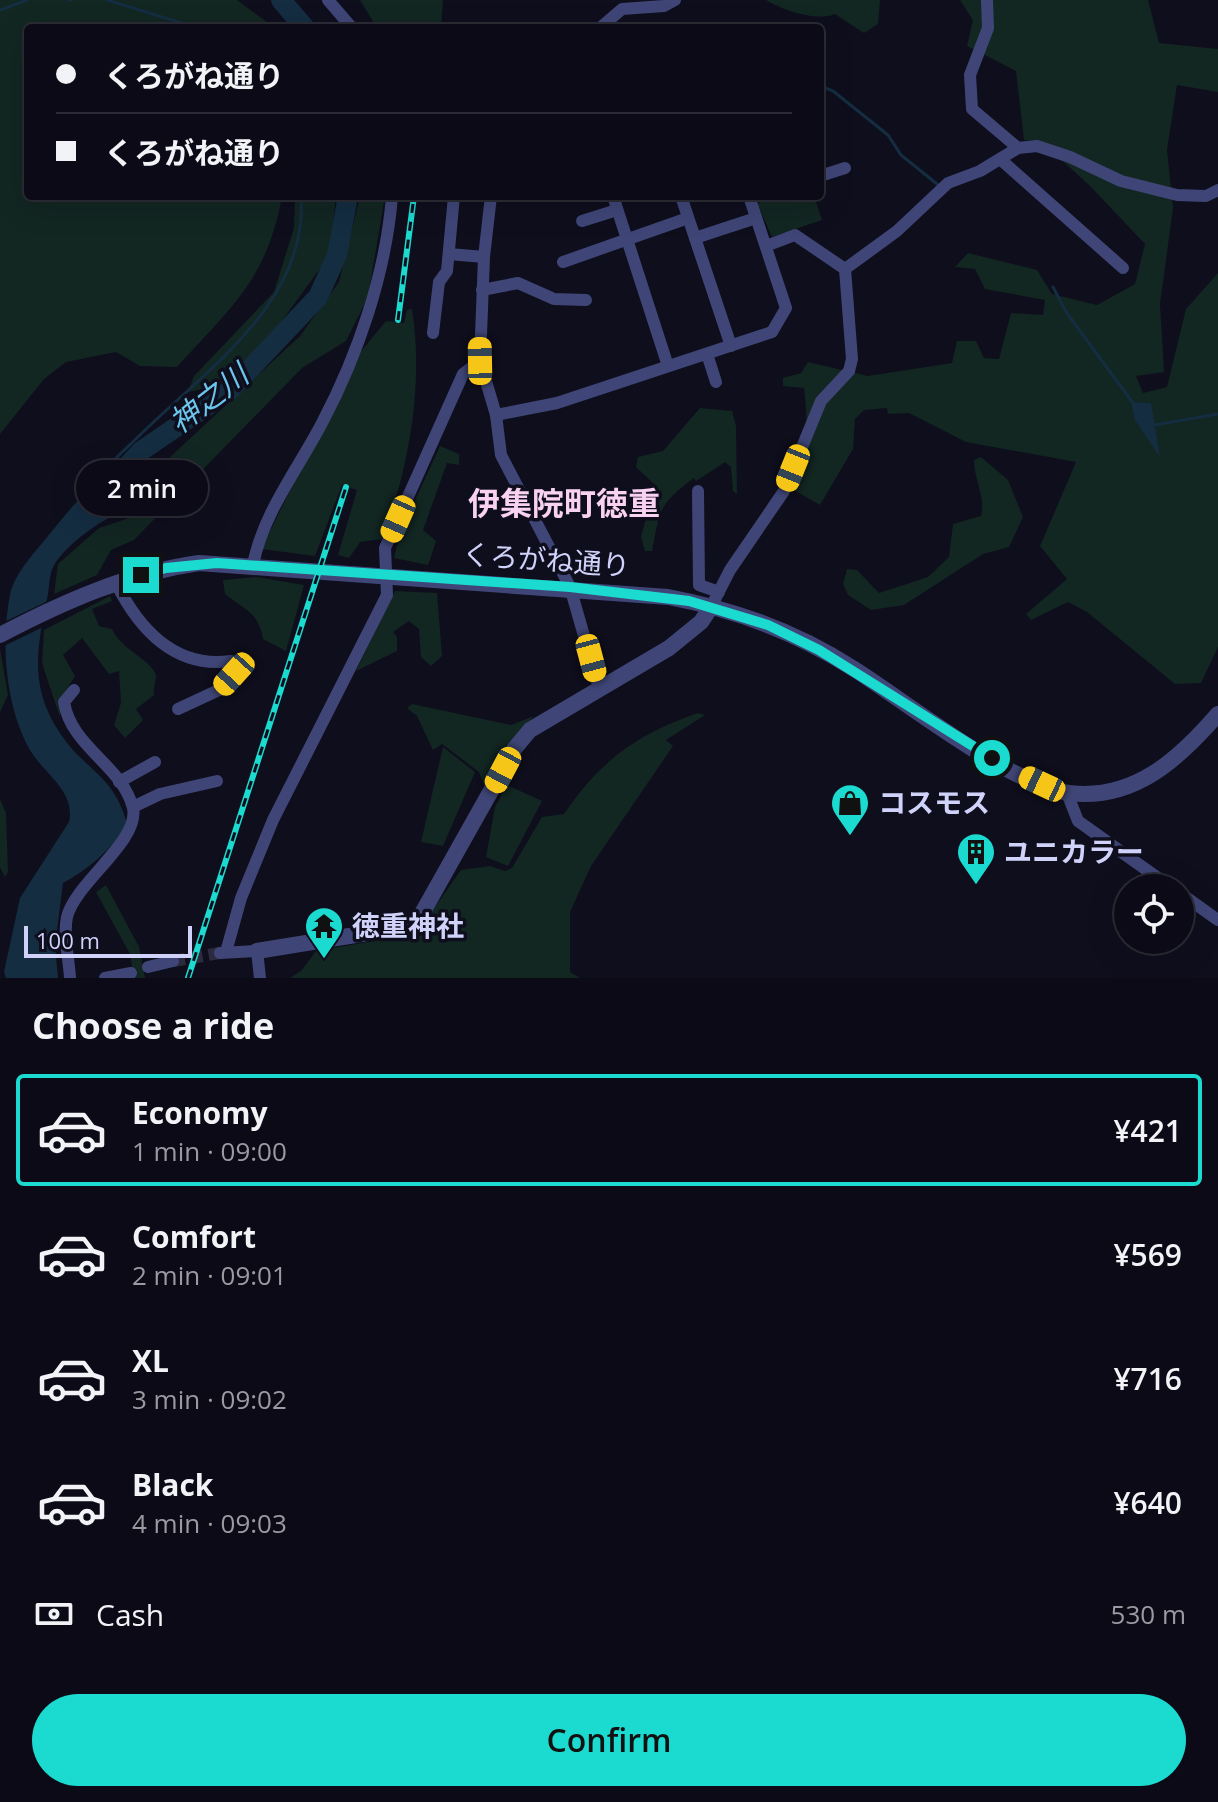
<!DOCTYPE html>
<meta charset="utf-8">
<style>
body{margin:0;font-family:"Open Sans","Noto Sans JP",sans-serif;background:#14131f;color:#f1f3f6;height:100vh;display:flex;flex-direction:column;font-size:30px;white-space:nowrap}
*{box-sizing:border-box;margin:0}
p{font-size:26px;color:#9a9aa1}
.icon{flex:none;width:44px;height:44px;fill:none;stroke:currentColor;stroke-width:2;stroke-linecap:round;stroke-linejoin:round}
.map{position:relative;height:978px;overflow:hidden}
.panel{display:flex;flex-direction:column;background:#0b0a16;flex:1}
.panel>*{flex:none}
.banner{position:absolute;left:24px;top:24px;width:800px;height:176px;border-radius:8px;box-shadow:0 8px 32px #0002,0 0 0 2px #2b2b35;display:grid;align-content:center;height:176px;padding:0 32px;background:#0b0a16}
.buttons{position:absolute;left:1114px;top:874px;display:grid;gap:16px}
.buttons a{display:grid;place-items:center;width:80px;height:80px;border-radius:50%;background:#0b0a16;box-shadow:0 8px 32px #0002,0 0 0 2px #2b2b35;font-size:40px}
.scale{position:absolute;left:24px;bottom:20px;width:168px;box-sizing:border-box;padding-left:8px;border:4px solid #d0d2f9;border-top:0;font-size:22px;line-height:28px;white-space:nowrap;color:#d0d2f9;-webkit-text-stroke:6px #0f0e1d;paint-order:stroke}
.end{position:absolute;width:36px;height:36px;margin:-18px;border:10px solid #1bdacf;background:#111;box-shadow:0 0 0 4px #111}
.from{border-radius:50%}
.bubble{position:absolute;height:56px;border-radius:28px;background:#0b0a16;box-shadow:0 8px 32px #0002,0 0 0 2px #2b2b35;font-size:26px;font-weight:600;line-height:56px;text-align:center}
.car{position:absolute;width:24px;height:48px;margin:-24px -12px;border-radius:10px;box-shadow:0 0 6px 2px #0007;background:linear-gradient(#f5c518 24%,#345 0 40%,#f5c518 0 76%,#345 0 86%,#f5c518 0)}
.banner b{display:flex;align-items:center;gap:28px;height:76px;font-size:30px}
.banner b+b{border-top:2px solid #2b2b35}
.banner i{width:20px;height:20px;background:#f1f3f6}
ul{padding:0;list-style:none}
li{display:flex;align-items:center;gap:24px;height:112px;margin:0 16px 12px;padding:0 16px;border:4px solid transparent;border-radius:8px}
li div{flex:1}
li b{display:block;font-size:30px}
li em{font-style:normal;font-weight:600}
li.active{border-color:#1bdacf}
li>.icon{width:72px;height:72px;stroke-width:1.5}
h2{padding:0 32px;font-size:36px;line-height:96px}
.pay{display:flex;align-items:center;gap:20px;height:88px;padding:0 32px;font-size:30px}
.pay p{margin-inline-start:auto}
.button{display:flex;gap:16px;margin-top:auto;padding:16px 32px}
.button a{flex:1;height:92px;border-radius:48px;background:#1bdacf;color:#111;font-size:32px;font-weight:600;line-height:92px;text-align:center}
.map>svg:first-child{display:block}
</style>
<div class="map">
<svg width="1218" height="978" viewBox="0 0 1218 978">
<rect width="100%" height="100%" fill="#0f0e1d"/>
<!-- green -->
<g fill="#122622">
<path d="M0,0H237L275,28H28V196H282C267,280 231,307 177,367L140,366L116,352L66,362L44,379L0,434Z"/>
<path d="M360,0H443L441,28H377Z"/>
<path d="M766,0H880L878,24L864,33L835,14C817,22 782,10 766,0Z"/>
<path d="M960,0H1148L1159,43L1218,49V92L1177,85L1167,150L1173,208L1160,304L1164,372L1136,376L1143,393L1167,387L1186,309L1218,273V647L1201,683L1175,684L1087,612L1068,602L1031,620L1026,614L1067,579L1040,546L1076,462L966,442L909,413L888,414L887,408L864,410L855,419L853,449L820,505L792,489C806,452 809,428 804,388L783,386V378L801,373L808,362L868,376L952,363L957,341H976L984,358L999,359L1011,313L1043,315L1045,300L985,289L975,269L955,267L968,253L1037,270L1052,294L1097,305L1135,284L1145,244L1090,186L1041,141L1024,140L1016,71L967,46L973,20Z"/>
<path d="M295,196H336L330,255L270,337L219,386L188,392L194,376L274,292L294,228Z"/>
<path d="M360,196H385L368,297L346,341L302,368L134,540L111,550L97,575L54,594L58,564L99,528L135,516L154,472L300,336L339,282Z"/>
<path d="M771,196H814L822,220L772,237L758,205L760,200Z"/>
<path d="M412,309C424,384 409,469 382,539L360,542L349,558L338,555L357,490L342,485L315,556L261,549L358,355L386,321L404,323L407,310Z"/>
<path d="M700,408L732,411L736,426L737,494L733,491L731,467L725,462L696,481L694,478C659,504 660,509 652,551H645L641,537L655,485L636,467L638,457L663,451Z"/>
<path d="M440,446L459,454V465L447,463L423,530L436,541L428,565L394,558L400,533Z"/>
<path d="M981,457L1008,480L1023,517L1009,547L983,554L904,605L871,610L848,595L843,584L847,569L857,570L879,593L928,577L949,557L953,524L981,516C986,497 974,480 974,460Z"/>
<path d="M256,577L304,585L286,651L263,639C259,612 243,609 225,594L223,580Z"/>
<path d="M395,591L437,593L442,656L431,666L421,657L419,629L409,621L393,632L397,637V651L356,671Z"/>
<path d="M110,596L112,601L92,609L99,626L112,629C121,650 154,661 156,676C156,681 153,688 154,695L136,709L143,720L125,738L114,725L121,703L119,671L109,674L82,638L63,655L75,676L61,698L60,717L42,663L44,630Z"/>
<path d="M0,649L8,695L0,712Z"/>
<path d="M412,704L511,725L534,716L497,758L485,788L479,772L442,744L433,750L417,716L407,708Z"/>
<path d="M698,713L705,715L666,740L673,746L591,866L570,912V972L580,978H290L302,970L316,951L402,936L422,925L461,870L490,866L505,871L512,868L542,817L564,814C600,761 637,734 698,713Z"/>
<path d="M443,747L475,772L443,846L421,842Z"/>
<path d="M507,785L542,801L508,866L486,857L495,807Z"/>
<path d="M0,799L6,813L8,872L5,877L0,867Z"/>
<path d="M106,885L139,947L145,978H134L130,954L96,892Z"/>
</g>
<!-- water -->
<g fill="#142d41">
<path d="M1131,402L1151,403L1160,457L1135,420Z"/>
<path d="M101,485L126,508C100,522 77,536 58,559C49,570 50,581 48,594C38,644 28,683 58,730C84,772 114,772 128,827C108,850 90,869 63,883L55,946L58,978H6L4,972L20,898L69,822C76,791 43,773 30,750C5,706 0,639 11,590C19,567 38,549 53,530C68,512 79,495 101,485Z"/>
</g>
<!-- pier -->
<path fill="#0f0e1d" d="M50,600L43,627L0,648V624Z"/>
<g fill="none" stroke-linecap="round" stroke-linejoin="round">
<!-- stream -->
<g stroke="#142d41" stroke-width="3">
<path d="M68,0H71"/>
<path d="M107,0L198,28"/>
<path d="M0,10L27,0"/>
<path d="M820,86L833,91L888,135L901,155L937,184"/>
<path d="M1053,287L1066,312L1133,403"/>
<path d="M1155,425L1218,414"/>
<path d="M92,490C100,470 125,450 140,435C207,369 309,301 301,196"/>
</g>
<!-- river -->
<g stroke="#142d41" stroke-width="20">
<path d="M281,0L305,28"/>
<path d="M87,509L141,451L229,391L318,297L337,255L348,196"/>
</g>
<!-- minor-tunnel -->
<path stroke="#2c2b3e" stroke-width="12" stroke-dasharray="12 6" stroke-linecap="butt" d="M173,961L220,953"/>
<!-- minor -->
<g stroke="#3f4677" stroke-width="12">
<path d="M328,0L352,28"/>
<path d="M987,0L988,28L970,75L972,109L1018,148"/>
<path d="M600,28L622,9L664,6L675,0"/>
<path d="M1000,159L1123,268"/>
<path d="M820,176L845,168"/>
<path d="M491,196L484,257L480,361L496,415L501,455L570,587L599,688"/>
<path d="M613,196L668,366"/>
<path d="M681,196L731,346"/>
<path d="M582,221L617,210"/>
<path d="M695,238L756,218"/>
<path d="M766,246L795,235L845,269"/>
<path d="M449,254L484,257"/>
<path d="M563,262L688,218"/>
<path d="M482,290L518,283L554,299L586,300"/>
<path d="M433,333L439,282L447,271L454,196"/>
<path d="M707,354L716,382"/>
<path d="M496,415L557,403L772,332L786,308L749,196"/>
<path d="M698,491L699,585L719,592"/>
<path d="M253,565C263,513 298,469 322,423C358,355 386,273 392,196"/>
<path d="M116,583C139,629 175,669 231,661L234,674L221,689L178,709"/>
<path d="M711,607L730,570L784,491L821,401L849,371L852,359L845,269L897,231L948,183L980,171L1018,148L1037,146L1070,157L1121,181L1177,195L1206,196L1218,190"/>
<path d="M119,782L155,762"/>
<path d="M1067,793L1078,821L1172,888"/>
<path d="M133,807L160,794L217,781"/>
<path d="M1180,893L1218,920"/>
<path d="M226,952L241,898L273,820L387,595L385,548L463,374L480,361"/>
<path d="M220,953L257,951L260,978"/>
<path d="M148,967L173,961"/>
<path d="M70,978C69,959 63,935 67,917C75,883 140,841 133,808C122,765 71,747 64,702L74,690"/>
<path d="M105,978L131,973"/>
</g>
<!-- tertiary -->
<g stroke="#3f4677" stroke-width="16">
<path d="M0,635C63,602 128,573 199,563L668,597C733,609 798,633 854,669C905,701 1012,786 1069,793C1134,801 1179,759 1218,714"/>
<path d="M257,951L386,930L409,925L420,917L515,748L530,730L669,648L701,622L711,607"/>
</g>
<defs>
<g id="rail">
<path d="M398,320L414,196"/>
<path d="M188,978L346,487"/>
</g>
</defs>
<!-- rail casing -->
<use href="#rail" stroke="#1bdacf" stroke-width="6"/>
<!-- rail -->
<use href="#rail" stroke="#0f0e1d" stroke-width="3" stroke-dasharray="9" stroke-linecap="butt"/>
</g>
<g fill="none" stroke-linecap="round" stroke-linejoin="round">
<!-- route -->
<path stroke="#1bdacf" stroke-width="10" d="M141,575L166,568L217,563L570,587L689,601L768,625L819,650L992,758"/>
</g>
<!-- icons -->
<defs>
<symbol id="shop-pin" viewBox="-11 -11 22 30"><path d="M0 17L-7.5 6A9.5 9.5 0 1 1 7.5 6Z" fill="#1bdacf" stroke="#0f0e1d"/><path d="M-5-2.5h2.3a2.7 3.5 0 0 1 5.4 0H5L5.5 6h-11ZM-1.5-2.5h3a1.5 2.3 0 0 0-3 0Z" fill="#111"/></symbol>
<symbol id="building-pin" viewBox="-11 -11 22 30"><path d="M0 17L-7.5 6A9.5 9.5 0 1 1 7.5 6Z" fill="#1bdacf" stroke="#0f0e1d"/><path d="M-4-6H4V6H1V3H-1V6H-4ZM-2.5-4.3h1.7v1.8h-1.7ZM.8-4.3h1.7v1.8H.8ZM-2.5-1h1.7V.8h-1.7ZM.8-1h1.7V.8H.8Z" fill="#111"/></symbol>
<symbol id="temple-pin" viewBox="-11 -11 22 30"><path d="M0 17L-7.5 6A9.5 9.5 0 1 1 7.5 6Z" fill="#1bdacf" stroke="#0f0e1d"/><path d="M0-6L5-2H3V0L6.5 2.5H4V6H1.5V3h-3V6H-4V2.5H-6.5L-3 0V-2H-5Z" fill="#111"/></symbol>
</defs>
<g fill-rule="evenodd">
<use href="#shop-pin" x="828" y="781" width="44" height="60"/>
<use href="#building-pin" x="954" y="830" width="44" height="60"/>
<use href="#temple-pin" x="302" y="904" width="44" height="60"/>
</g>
<g text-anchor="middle" stroke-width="7" stroke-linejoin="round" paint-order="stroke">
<!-- street labels -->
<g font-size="28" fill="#d0d2f9" stroke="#0f0e1d">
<text transform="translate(546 560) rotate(4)" y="10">くろがね通り</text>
</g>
<!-- poi labels -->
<g font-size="28" font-weight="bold" fill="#d0d2f9" stroke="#0f0e1d" text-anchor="start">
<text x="878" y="813">コスモス</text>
<text x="1004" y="862">ユニカラー</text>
<text x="352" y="936">徳重神社</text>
</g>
<!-- water labels -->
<g font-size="30" font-style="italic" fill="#6bc5ed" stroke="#0f0e1d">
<text transform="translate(209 399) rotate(-38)" y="10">神之川</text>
</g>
<!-- quarter labels -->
<g font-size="32" font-weight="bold" fill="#f9d2f1" stroke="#0f0e1d">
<text x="564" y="515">伊集院町徳重</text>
</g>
</g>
</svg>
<div class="buttons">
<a><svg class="icon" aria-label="locate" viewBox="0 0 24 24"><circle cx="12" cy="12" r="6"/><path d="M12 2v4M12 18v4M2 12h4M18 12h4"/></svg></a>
</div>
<div class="scale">100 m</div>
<i class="end from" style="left:992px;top:758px"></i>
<i class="end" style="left:141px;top:575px"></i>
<div class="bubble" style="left:76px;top:460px;width:132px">2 min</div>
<i class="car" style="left:480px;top:361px;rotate:359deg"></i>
<i class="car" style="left:793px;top:468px;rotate:202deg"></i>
<i class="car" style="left:398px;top:519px;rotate:204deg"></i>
<i class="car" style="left:591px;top:658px;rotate:165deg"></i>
<i class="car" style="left:234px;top:674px;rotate:222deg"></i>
<i class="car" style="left:503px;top:770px;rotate:208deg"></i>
<i class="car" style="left:1042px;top:784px;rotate:295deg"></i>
<div class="banner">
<b><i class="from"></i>くろがね通り</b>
<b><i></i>くろがね通り</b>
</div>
</div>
<section class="panel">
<h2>Choose a ride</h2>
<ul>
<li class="active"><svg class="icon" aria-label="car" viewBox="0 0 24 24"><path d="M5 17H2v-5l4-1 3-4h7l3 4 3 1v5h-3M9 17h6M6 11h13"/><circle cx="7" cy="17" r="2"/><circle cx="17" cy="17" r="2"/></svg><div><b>Economy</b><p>1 min · 09:00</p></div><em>¥421</em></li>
<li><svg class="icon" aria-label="car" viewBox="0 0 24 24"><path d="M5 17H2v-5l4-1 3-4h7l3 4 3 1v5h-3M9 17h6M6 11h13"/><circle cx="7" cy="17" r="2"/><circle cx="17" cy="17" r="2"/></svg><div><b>Comfort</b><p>2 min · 09:01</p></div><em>¥569</em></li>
<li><svg class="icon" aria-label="car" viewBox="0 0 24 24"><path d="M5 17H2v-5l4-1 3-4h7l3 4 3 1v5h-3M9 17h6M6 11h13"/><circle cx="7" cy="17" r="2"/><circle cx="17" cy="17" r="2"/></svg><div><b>XL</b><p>3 min · 09:02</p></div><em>¥716</em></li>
<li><svg class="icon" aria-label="car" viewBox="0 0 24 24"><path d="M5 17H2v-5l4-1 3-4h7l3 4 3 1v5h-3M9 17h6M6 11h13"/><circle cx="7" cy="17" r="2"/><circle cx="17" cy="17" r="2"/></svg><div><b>Black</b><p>4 min · 09:03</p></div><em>¥640</em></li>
</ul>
<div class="pay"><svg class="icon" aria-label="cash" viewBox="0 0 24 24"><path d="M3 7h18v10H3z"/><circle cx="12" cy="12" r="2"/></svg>Cash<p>530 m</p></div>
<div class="button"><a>Confirm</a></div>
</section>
